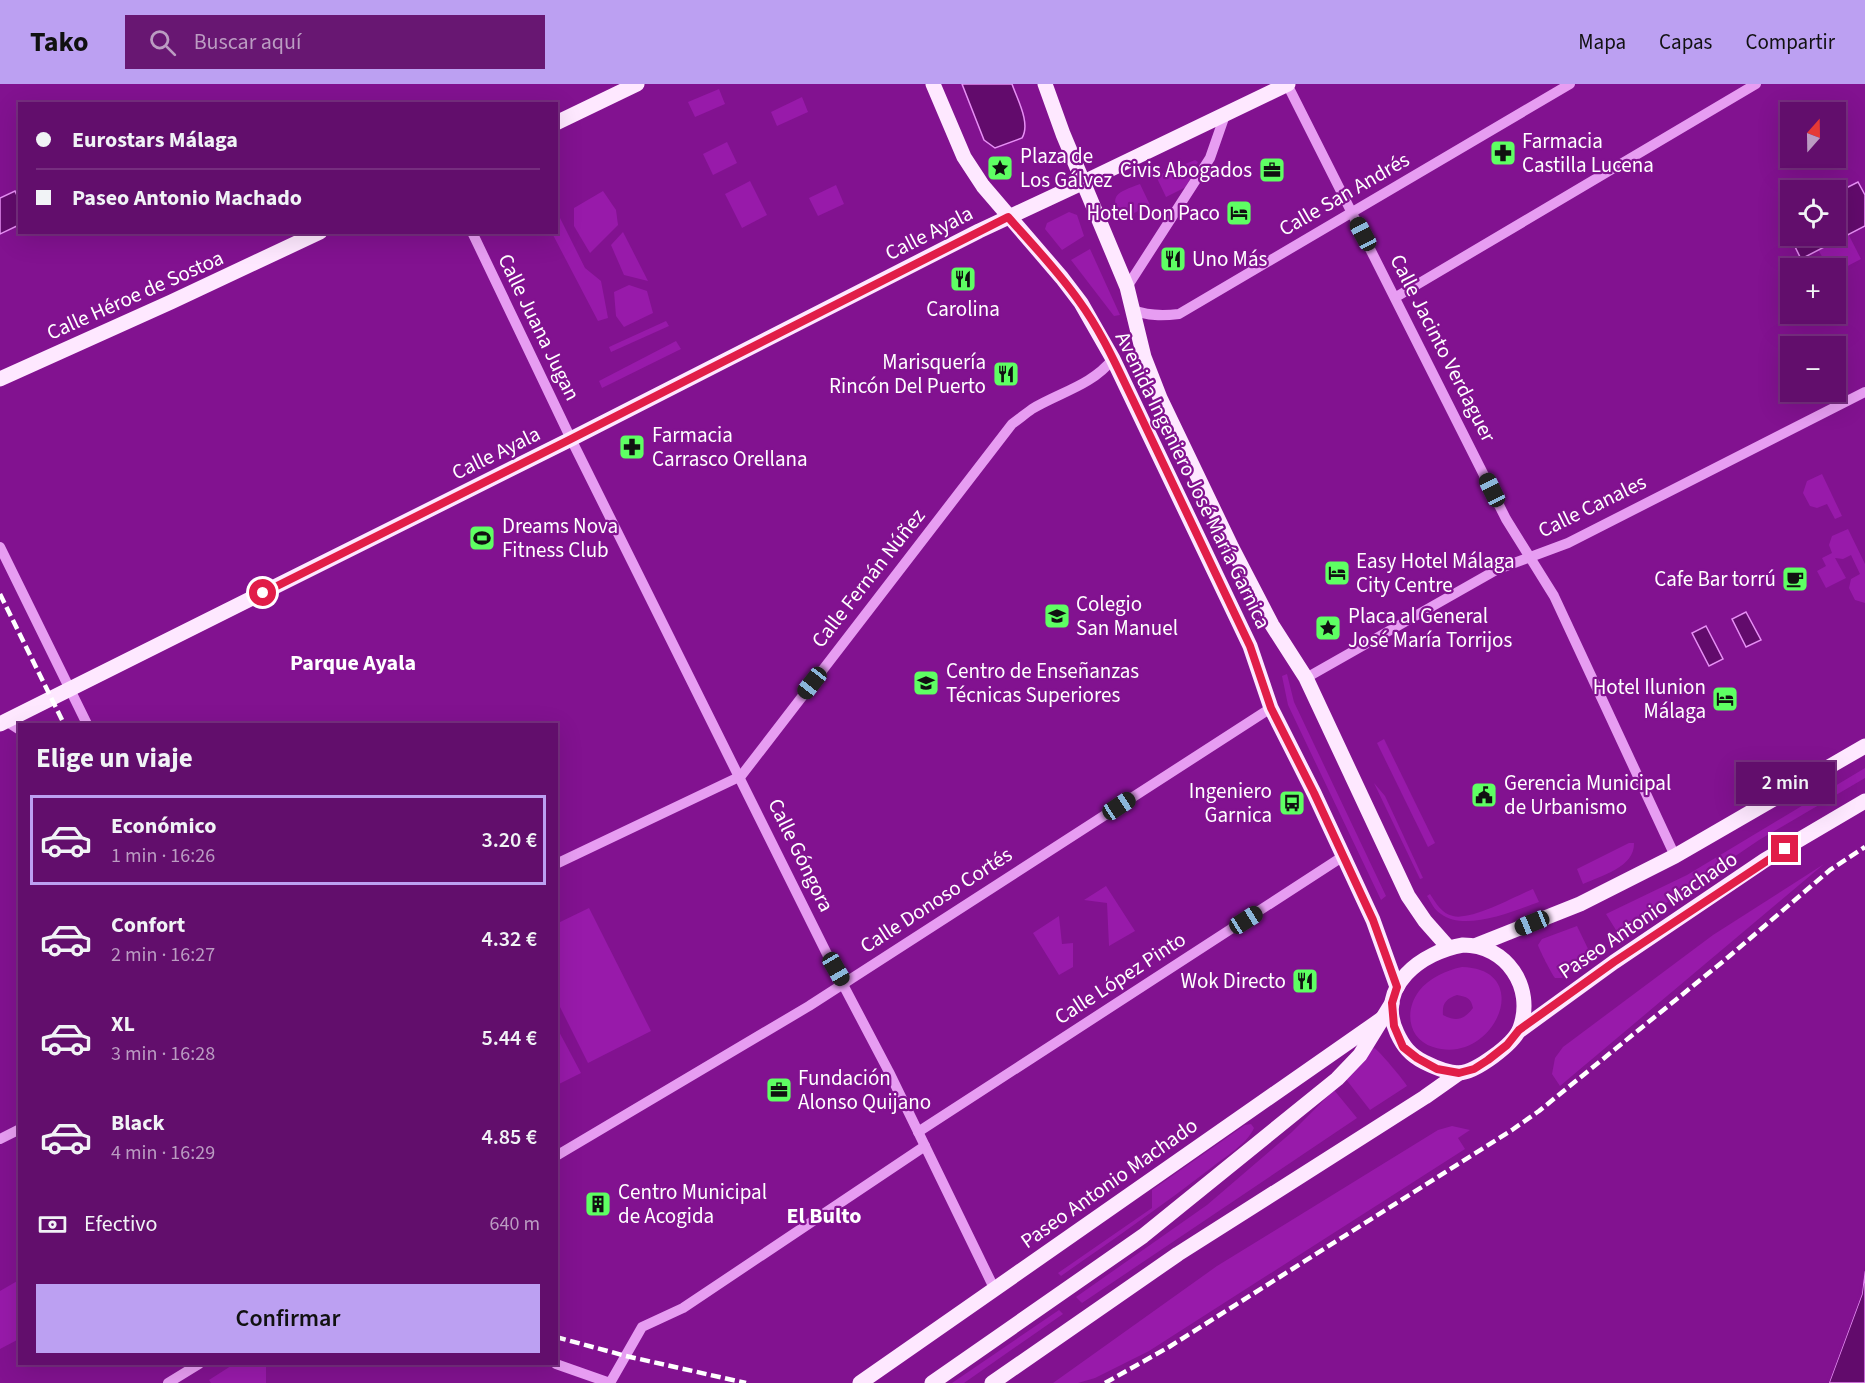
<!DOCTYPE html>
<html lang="es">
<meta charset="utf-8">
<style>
body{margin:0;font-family:"Source Sans 3",sans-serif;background:#681772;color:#f1f3f6;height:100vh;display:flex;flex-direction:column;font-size:22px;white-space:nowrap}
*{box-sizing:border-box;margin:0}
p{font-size:20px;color:#bb9cc2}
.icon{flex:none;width:33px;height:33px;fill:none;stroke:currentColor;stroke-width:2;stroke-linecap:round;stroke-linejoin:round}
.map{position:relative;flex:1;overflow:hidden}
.drawer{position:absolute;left:18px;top:639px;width:540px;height:642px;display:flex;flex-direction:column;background:#620e6c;border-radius:0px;box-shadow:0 6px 24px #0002,0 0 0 2px #762e7f}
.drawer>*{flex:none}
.guide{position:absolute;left:18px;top:18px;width:540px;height:132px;border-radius:0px;box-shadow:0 6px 24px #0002,0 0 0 2px #762e7f;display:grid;align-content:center;height:132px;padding:0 18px;background:#620e6c}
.needle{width:39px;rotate:20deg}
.buttons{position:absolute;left:1780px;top:18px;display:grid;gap:12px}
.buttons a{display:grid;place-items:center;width:66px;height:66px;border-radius:0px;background:#620e6c;box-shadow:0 6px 24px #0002,0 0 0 2px #762e7f;font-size:30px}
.end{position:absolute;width:27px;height:27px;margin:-14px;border:8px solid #e11d48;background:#fff;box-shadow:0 0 0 3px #fff}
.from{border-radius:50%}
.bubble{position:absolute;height:42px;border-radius:0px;background:#620e6c;box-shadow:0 6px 24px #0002,0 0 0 2px #762e7f;font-size:20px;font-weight:600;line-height:42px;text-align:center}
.car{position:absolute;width:18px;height:36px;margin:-18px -9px;border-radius:8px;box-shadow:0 0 4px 2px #0007;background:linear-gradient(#222 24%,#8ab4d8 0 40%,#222 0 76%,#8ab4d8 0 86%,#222 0)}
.guide b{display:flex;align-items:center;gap:21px;height:57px;font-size:22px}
.guide b+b{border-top:2px solid #762e7f}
.guide i{width:15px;height:15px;background:#f1f3f6}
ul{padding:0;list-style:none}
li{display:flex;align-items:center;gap:18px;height:90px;margin:0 12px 9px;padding:0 6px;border:3px solid transparent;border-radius:0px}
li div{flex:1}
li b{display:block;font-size:22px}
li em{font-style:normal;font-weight:600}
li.active{border-color:#bca0f2}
li>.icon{width:54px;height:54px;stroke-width:1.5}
h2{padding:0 18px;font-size:27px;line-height:72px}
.pay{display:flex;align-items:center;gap:15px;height:66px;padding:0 18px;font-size:22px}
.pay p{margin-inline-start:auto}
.cta{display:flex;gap:12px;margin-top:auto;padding:12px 18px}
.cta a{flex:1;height:69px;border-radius:0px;background:#bca0f2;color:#111;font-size:24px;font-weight:600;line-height:69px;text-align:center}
header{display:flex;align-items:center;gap:36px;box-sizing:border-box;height:84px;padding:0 30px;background:#bca0f2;color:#111}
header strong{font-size:28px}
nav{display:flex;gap:33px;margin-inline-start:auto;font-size:21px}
.search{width:420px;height:54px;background:#681772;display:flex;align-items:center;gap:15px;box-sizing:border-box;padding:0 21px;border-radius:0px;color:#bb9cc2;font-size:22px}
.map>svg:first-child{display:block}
</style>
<header>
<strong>Tako</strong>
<div class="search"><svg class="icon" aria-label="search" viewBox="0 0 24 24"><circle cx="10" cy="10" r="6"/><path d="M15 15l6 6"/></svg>Buscar aquí</div>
<nav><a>Mapa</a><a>Capas</a><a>Compartir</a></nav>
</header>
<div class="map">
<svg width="1865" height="1299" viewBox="0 0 1865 1299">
<rect width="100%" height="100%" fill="#821290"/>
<!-- green -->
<g fill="#981aaa" fill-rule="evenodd">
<path d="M719,5L725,20L695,33L688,18Z"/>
<path d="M802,13L808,28L777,42L771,28Z"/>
<path d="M727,58L737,79L713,91L703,70Z"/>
<path d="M1195,76L1198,78L1186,103L1166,113L1156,92Z"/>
<path d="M750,97L767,131L742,144L725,110Z"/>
<path d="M1140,100L1150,121L1120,136C1109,109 1117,109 1140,100Z"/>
<path d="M836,101L844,120L818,132L809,114Z"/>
<path d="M603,107L616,126L618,141L590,169L574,142V124Z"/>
<path d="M1836,126L1861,175L1836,188V184H1828L1811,152H1836Z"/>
<path d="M1069,128L1077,131L1084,152L1062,166L1045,145L1047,139Z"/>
<path d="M558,130L585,184L601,197L608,234L598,237L552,149L556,148L557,131Z"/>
<path d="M623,148L648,197L624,191L611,161Z"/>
<path d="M1090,165L1120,231L1114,232L1071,176Z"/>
<path d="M629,201L647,207L653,229L624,243L616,232L614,208Z"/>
<path d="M666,237L669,242L611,268L609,263Z"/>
<path d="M676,257L681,265L602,304L599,297Z"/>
<path d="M1822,390L1842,432L1835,435L1827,420L1817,424L1810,422L1803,409L1807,397Z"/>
<path d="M1848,445L1865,480V519L1855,516L1849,504L1851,495L1860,490L1851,471L1843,475L1835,474L1846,494L1826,504L1817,487L1826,482L1822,474L1832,469L1829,461L1832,452Z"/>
<path d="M1287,590L1294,618L1386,812L1381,816L1288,621L1282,592Z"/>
<path d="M1384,655L1435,759L1428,763L1377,659Z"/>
<path d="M1865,684V694L1759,756L1619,851L1606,830L1687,791Z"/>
<path d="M1374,699L1385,712L1423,794L1420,795Z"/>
<path d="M1629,759H1634C1635,783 1601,792 1583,800L1577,785Z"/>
<path d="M1824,780L1560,1002L1552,990L1555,974L1563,963L1713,851Z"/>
<path d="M1106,802L1135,847L1109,862L1107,819L1084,816Z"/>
<path d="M1533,805L1539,818C1513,827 1465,848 1441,830C1434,826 1431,818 1427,812L1430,810C1436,819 1442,830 1453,832C1471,837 1516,812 1533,805Z"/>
<path d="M589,824L651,947L588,979L557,917L556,840Z"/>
<path d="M1059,832L1062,860L1073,859V883L1059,891L1033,849Z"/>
<path d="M1577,842L1591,871L1562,894H1555C1552,891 1539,865 1538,861L1542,855Z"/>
<path d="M1462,883C1537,885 1493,983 1433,963C1408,955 1404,927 1419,907C1429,894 1447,886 1462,883ZM1457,911C1467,913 1471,914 1473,924C1464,936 1456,938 1443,931C1442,919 1446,915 1457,911Z"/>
<path d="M556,942L581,989L557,1001H556Z"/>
<path d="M1374,964C1378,965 1405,998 1407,1002L1370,1026L1345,994L1370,966Z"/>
<path d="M1334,1006L1357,1034L1082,1219L1076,1213L1207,1121L1292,1048Z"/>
<path d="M1251,1040L1254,1044C1247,1060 1225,1073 1211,1084C1162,1122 1111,1157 1061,1192L1058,1189L1152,1124V1106L1245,1041Z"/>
<path d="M1452,1042L1470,1046L1458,1054L1465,1065L1149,1267L1095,1294L1078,1299H1053L1217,1182L1438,1046Z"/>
<path d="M19,1196V1255L0,1265V1207Z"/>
<path d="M1059,1226L1063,1230L964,1299H952Z"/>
<path d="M234,1280H266V1299H211L209,1296Z"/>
</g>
<!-- water -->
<g fill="#620b6c" stroke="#e78ff5" stroke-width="1.5">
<path d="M962,0H1012C1017,15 1031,39 1022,54L995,64L984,56Z"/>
<path d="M1858,98L1865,111V142L1801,175L1782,136L1791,132V152H1836V109Z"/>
<path d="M15,107L19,116V141L0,150V114Z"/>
<path d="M1746,528L1761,556L1746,563L1732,535Z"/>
<path d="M1706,542L1723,575L1709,582L1692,549Z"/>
<path d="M1865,1187V1299H1829L1862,1210Z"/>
</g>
<!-- pier -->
<path fill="#821290" d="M1865,1184L1862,1210L1829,1299H1826L1859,1209L1862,1186Z"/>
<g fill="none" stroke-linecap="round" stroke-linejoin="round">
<!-- minor -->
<g stroke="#e79df2" stroke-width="10">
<path d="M1287,0L1506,435L1554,512L1675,772"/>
<path d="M472,148L571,355L828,872L889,988L994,1204"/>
<path d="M1127,203L1210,74L1225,31"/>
<path d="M1396,213L1756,0"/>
<path d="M1133,226C1148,232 1162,232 1179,230L1570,0"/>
<path d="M0,463L87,640"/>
<path d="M1306,594L1498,485L1568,459L1865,308"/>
<path d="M6,637L20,646"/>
<path d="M556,780L741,692L1012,340C1019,335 1025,330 1032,325C1060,308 1091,302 1113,275"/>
<path d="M918,1048L1342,773"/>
<path d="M0,1055L20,1045"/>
<path d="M556,1072L809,922L1271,624"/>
<path d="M556,1280L610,1299L642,1243L683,1224L925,1062"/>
<path d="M168,1299L199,1280"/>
</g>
<!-- major -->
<g stroke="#fee8ff" stroke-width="15">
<path d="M933,0L964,73L983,102L1062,194L1081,219L1113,275L1250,562L1271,624L1314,709L1373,836L1397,903"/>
<path d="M1045,0L1063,50L1127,203L1144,273L1160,314L1232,464L1272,541L1306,594L1408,812L1425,837L1448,863"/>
<path d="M556,39L637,0"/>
<path d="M0,295L171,218L320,148"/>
<path d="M0,640L571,355L979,147L1084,98L1288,0"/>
<path d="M1463,861C1506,861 1535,903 1520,944C1514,960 1476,988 1459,989C1447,989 1434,983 1424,978C1410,971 1403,962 1397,949C1375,902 1422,868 1463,861Z"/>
<path d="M1477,861L1580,820L1675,772L1865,662"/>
<path d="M1519,947L1614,878L1765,776L1865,717"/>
<path d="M860,1299L1383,934"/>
<path d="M932,1299L1143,1152L1337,995L1360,971L1392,919"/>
<path d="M992,1299L1178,1170L1425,1013L1459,989"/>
</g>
<!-- rail -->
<g stroke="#fff" stroke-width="4.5" stroke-dasharray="10 4.5" stroke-linecap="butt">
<path d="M0,510L64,640"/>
<path d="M556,1253L626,1272L746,1299"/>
<path d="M1105,1299L1169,1263L1512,1046L1539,1027L1726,875L1830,786L1865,763"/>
</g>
</g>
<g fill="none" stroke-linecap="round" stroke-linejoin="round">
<!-- route -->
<path stroke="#e11d48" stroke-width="8" d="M263,509L571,355L1008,133C1032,160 1058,187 1079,217C1101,247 1116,281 1132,314L1250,562L1271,624L1314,709L1373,836L1397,903L1392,919L1394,942L1403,963L1417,974L1437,985L1459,989L1474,985L1488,976L1507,961L1519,946L1614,878L1785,765"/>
</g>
<!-- icons -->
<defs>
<symbol id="pharmacy-square" viewBox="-11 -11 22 22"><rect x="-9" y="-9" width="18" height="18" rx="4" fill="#5eff63" stroke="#821290"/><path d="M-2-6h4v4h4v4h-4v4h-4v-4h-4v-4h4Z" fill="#111"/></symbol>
<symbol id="sight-square" viewBox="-11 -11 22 22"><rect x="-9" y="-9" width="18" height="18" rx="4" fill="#5eff63" stroke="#821290"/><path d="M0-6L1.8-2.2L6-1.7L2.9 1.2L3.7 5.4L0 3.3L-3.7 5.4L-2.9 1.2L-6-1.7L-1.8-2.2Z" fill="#111"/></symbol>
<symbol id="office-square" viewBox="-11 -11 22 22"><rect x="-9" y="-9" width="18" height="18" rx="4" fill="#5eff63" stroke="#821290"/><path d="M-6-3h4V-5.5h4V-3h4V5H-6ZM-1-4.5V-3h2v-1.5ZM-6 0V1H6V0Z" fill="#111"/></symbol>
<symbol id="hotel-square" viewBox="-11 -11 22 22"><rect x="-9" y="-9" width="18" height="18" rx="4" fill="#5eff63" stroke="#821290"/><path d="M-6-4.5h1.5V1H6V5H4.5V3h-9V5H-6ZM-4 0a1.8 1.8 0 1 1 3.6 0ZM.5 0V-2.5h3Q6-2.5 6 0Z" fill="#111"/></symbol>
<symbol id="restaurant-square" viewBox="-11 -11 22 22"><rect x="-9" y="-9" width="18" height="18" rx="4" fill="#5eff63" stroke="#821290"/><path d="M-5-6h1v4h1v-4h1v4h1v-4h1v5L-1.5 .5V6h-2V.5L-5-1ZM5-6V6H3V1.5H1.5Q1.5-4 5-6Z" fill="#111"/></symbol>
<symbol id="stadium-square" viewBox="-11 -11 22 22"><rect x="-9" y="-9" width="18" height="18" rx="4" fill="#5eff63" stroke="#821290"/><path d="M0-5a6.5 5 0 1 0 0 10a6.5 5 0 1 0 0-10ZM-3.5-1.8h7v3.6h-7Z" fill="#111"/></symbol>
<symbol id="cafe-square" viewBox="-11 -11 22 22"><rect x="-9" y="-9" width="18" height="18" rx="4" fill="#5eff63" stroke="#821290"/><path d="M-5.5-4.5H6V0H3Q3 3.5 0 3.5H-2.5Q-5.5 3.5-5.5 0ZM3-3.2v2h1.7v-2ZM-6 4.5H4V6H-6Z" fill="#111"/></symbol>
<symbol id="school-square" viewBox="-11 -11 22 22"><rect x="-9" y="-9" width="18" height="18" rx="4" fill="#5eff63" stroke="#821290"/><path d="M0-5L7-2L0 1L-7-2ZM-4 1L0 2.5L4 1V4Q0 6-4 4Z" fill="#111"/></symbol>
<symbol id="civic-square" viewBox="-11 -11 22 22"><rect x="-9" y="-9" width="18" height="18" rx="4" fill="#5eff63" stroke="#821290"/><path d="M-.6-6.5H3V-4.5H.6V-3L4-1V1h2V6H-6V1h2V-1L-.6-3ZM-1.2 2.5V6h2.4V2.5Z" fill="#111"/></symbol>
<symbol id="bus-square" viewBox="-11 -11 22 22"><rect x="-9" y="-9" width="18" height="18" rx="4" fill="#5eff63" stroke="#821290"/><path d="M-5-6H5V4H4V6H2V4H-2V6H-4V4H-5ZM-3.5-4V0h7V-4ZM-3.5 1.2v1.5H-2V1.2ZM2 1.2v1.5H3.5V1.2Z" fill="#111"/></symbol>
<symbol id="building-square" viewBox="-11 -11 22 22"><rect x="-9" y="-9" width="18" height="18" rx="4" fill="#5eff63" stroke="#821290"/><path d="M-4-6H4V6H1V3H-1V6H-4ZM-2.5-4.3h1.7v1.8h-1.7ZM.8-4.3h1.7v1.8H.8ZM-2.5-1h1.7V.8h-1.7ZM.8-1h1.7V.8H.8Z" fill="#111"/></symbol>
</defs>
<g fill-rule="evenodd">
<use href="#pharmacy-square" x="1488" y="54" width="30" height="30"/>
<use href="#sight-square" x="985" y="69" width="30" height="30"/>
<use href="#office-square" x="1257" y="71" width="30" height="30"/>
<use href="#hotel-square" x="1224" y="114" width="30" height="30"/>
<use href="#restaurant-square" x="1158" y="160" width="30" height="30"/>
<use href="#restaurant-square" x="948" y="180" width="30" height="30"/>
<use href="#restaurant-square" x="991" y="275" width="30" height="30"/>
<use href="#pharmacy-square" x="617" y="348" width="30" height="30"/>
<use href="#stadium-square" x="467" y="439" width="30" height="30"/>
<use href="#hotel-square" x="1322" y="474" width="30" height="30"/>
<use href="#cafe-square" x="1780" y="480" width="30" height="30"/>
<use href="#school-square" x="1042" y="517" width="30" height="30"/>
<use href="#sight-square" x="1313" y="529" width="30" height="30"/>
<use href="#school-square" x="911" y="584" width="30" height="30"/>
<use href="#hotel-square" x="1710" y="600" width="30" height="30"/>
<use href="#civic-square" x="1469" y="696" width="30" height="30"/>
<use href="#bus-square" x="1277" y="704" width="30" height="30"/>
<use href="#restaurant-square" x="1290" y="882" width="30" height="30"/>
<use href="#office-square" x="764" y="991" width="30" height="30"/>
<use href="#building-square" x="583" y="1105" width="30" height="30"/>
</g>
<g text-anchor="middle" stroke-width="4.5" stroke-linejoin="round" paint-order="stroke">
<!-- poi labels -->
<g font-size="21" fill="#fff" stroke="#821290" text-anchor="start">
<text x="1522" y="64">Farmacia<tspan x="1522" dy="24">Castilla Lucena</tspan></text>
<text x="1020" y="79">Plaza de<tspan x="1020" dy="24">Los Gálvez</tspan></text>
<text x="1252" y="93" text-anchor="end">Civis Abogados</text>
<text x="1220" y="136" text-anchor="end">Hotel Don Paco</text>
<text x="1192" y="182">Uno Más</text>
<text x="963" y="232" text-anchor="middle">Carolina</text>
<text x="986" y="285" text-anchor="end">Marisquería<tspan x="986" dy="24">Rincón Del Puerto</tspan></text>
<text x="652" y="358">Farmacia<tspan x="652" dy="24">Carrasco Orellana</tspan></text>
<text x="502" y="449">Dreams Nova<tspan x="502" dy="24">Fitness Club</tspan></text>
<text x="1356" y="484">Easy Hotel Málaga<tspan x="1356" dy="24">City Centre</tspan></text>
<text x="1776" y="502" text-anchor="end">Cafe Bar torrú</text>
<text x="1076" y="527">Colegio<tspan x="1076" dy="24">San Manuel</tspan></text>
<text x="1348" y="539">Placa al General<tspan x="1348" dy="24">José María Torrijos</tspan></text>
<text x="946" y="594">Centro de Enseñanzas<tspan x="946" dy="24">Técnicas Superiores</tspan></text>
<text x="1706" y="610" text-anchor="end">Hotel Ilunion<tspan x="1706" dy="24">Málaga</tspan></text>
<text x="1504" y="706">Gerencia Municipal<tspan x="1504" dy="24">de Urbanismo</tspan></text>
<text x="1272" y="714" text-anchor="end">Ingeniero<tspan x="1272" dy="24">Garnica</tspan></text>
<text x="1286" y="904" text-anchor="end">Wok Directo</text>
<text x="798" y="1001">Fundación<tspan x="798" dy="24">Alonso Quijano</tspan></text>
<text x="618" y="1115">Centro Municipal<tspan x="618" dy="24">de Acogida</tspan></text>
</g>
<!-- street labels -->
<g font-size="21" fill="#fff" stroke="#821290">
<text transform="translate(1344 110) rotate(-30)" y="7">Calle San Andrés</text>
<text transform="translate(929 149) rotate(-27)" y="7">Calle Ayala</text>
<text transform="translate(135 211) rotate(-24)" y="7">Calle Héroe de Sostoa</text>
<text transform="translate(539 243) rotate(64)" y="7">Calle Juana Jugan</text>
<text transform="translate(1443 264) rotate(63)" y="7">Calle Jacinto Verdaguer</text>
<text transform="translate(496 369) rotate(-26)" y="7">Calle Ayala</text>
<text transform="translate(1193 396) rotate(64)" y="7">Avenida Ingeniero José María Garnica</text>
<text transform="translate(1592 422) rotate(-26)" y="7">Calle Canales</text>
<text transform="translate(868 494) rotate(-52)" y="7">Calle Fernán Núñez</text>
<text transform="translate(801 771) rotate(64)" y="7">Calle Góngora</text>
<text transform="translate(936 816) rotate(-33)" y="7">Calle Donoso Cortés</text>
<text transform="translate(1648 831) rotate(-34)" y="7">Paseo Antonio Machado</text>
<text transform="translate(1120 894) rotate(-33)" y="7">Calle López Pinto</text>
<text transform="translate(1109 1099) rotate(-35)" y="7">Paseo Antonio Machado</text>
</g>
<!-- neighbourhood labels -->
<g font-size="22" font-weight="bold" fill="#fff" stroke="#821290">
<text x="353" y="586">Parque Ayala</text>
<text x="824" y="1139">El Bulto</text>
</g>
</g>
</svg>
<div class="buttons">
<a><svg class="needle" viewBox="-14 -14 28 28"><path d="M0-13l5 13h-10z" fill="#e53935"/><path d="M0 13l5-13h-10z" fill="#bb9cc2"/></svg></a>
<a><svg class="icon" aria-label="locate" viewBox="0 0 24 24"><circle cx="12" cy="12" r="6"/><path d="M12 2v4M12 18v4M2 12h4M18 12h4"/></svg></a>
<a>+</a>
<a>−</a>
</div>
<i class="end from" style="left:263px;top:509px"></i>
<i class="end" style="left:1785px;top:765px"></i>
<div class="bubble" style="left:1736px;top:678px;width:99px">2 min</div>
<i class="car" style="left:1363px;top:150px;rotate:332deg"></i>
<i class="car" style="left:1492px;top:406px;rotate:334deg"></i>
<i class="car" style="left:812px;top:599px;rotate:218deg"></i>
<i class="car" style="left:1119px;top:722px;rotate:57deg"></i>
<i class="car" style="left:1246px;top:836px;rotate:58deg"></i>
<i class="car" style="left:1532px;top:839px;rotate:248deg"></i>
<i class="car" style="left:836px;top:885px;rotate:150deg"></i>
<div class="guide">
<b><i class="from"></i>Eurostars Málaga</b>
<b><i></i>Paseo Antonio Machado</b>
</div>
<section class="drawer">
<h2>Elige un viaje</h2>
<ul>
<li class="active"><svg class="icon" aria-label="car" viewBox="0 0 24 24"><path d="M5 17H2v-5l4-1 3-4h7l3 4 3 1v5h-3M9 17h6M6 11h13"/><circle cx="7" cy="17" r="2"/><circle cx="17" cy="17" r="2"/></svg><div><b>Económico</b><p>1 min · 16:26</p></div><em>3.20 €</em></li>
<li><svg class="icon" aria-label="car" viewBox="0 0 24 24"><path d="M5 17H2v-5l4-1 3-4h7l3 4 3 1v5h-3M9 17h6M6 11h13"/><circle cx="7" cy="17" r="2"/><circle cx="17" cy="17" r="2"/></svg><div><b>Confort</b><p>2 min · 16:27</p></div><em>4.32 €</em></li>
<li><svg class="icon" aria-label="car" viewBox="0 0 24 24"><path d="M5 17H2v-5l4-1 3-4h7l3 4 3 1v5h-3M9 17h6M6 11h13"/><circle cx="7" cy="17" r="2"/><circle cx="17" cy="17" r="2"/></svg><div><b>XL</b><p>3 min · 16:28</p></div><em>5.44 €</em></li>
<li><svg class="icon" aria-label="car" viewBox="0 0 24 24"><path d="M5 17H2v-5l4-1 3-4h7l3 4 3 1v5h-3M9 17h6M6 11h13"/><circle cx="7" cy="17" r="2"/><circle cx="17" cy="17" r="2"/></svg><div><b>Black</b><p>4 min · 16:29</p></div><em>4.85 €</em></li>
</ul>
<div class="pay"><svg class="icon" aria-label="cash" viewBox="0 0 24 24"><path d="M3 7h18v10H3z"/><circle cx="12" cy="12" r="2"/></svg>Efectivo<p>640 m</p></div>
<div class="cta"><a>Confirmar</a></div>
</section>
</div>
